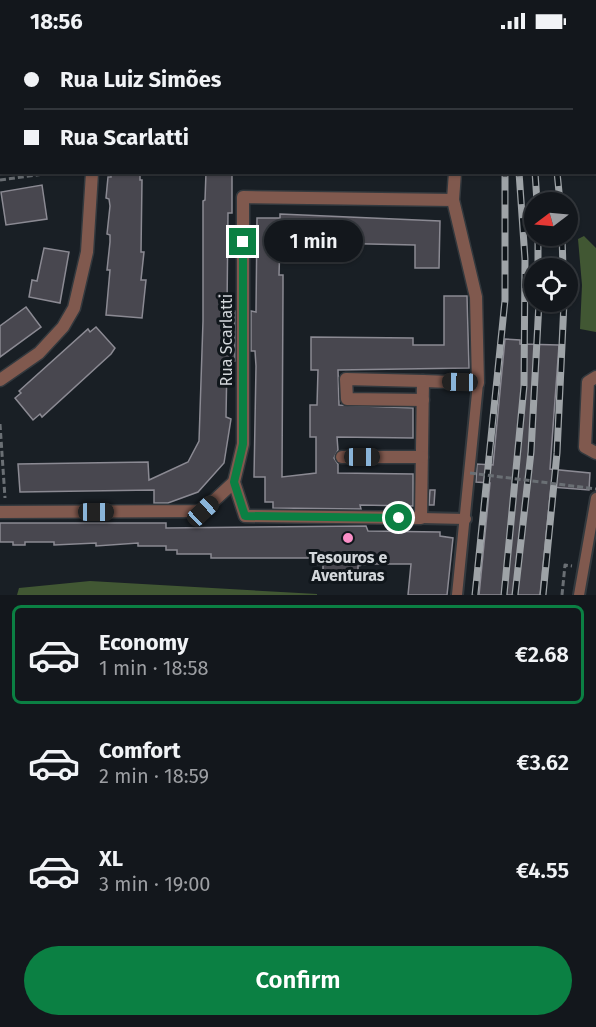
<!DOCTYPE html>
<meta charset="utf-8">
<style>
body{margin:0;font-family:"Fira Sans",sans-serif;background:#202429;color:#f1f3f6;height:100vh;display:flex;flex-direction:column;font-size:22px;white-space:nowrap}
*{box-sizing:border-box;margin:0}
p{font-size:20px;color:#9d9fa3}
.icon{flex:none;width:33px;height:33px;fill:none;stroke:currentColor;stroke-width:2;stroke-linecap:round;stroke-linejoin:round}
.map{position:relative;height:553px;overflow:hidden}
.sheet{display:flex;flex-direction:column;background:#13171c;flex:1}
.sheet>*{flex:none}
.hud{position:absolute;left:0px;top:0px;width:597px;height:132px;box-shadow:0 2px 4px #0004,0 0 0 2px #32363b;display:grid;align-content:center;height:132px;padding:0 24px;background:#13171c}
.needle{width:39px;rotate:254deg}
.controls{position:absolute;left:524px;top:150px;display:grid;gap:12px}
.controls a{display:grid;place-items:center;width:54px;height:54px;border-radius:50%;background:#13171c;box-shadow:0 2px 4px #0004,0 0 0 2px #32363b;font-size:30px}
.end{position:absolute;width:27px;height:27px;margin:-14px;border:8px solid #0b8043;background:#fff;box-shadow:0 0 0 3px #fff}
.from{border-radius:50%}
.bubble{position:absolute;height:42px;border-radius:21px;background:#13171c;box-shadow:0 2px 4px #0004,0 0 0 2px #32363b;font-size:20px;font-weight:600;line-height:42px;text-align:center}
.car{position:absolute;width:18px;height:36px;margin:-18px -9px;border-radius:8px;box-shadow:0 0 4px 2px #0007;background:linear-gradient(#222 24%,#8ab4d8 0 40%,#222 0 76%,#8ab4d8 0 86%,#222 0)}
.hud b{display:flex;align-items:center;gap:21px;height:57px;font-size:22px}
.hud b+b{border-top:2px solid #32363b}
.hud i{width:15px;height:15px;background:#f1f3f6}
ul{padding:10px 0 0;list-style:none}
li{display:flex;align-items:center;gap:18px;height:99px;margin:0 12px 9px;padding:0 12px;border:3px solid transparent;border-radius:9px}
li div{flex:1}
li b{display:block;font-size:22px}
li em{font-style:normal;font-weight:600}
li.selected{border-color:#0b8043}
li>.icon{width:54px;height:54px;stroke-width:1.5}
.cta{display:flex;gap:12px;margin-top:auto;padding:12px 24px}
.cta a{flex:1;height:69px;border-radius:36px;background:#0b8043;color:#fff;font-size:24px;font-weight:600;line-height:69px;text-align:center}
.status{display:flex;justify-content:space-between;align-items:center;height:42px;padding:0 30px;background:#13171c;direction:ltr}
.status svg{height:16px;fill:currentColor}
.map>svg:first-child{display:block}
</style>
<div class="status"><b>18:56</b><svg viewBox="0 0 49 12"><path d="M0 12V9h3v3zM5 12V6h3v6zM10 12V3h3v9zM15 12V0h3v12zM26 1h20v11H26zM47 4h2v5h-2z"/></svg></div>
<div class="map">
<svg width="596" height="553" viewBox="0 0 596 553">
<rect width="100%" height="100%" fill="#191f25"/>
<!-- green -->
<path fill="#27381c" d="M0,0L37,1L2,2V130L10,131L0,132Z"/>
<!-- forest -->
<g fill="#415733">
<path d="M584,194L596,206V290L580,287L582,243L578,197Z"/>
<path d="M90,539L317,552V553H17L19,546Z"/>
</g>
<!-- building -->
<g fill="#48474f" stroke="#8b8a93" stroke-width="1.5">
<path d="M111,130H140V138H142L141,210H144L141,238H146L142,276L106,273L110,228H107L110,200V193L107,192L110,164L109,157L106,156L108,135H111Z"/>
<path d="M206,130H232V171H228L227,267L235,269V319H227L226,375L231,377L224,421L198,450L168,461H154V448L20,450L18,422L148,420L149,438L188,420L199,399L203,279V159L205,158Z"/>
<path d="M42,143L47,177L6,183L1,150Z"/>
<path d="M280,172L440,179L439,226H415V203L280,200L279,233H283V246L282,435L316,431V395H310V363H317L318,328H311V295L413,296V303H444V254H467L469,326L338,328L339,363L413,366V396L337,395L338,408L334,416L338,422V431L413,432V464L360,463L361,467L273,466V460H265V435H254L256,324L255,309H251V269L256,270L257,176H280Z"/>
<path d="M44,206L69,210L60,261L29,255L32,238L37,239Z"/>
<path d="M26,265L41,285L0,315V284Z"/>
<path d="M96,285L115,306L111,312L42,375L40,372L33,378L15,356L21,351L19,349L88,287L90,290Z"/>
<path d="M505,297L520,298V302L559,303L550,427L590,431L589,448L551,445L540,553H479L490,441L476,440L477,422L493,423Z"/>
<path d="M430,448H435L434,463H429Z"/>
<path d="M0,481H166V486L366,484L368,489L440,490V494L453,496L447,553H408L411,522H367L358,524V531H323V523L315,522V516H211V512H177V508H166V504H138V501L96,504V501L54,503V500H25V503H13V500H0Z"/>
</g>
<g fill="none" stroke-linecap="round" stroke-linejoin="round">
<defs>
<g id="pedestrian">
<path d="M421,476L466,477"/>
<path d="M457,553L478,341"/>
<path d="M579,553L596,456"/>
</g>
<g id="minor">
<path d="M39,0L40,2"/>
<path d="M274,0L275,2"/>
<path d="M446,0V2"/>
<path d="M453,158L243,155V402L234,440L245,474L421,476L423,339L478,341L476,255L453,158L455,130"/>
<path d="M596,335L588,340L585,405L596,411"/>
<path d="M0,338L39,311L63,285L74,266L87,210L92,131"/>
<path d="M423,358L347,357L346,337L423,339"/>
<path d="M342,415H422"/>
<path d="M0,470L203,469L234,440"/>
</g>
</defs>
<!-- pedestrian casing -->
<use href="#pedestrian" stroke="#33393e" stroke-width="14"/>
<!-- minor casing -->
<use href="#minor" stroke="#33393e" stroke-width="15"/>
<!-- path -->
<g stroke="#6a6f74" stroke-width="3" stroke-dasharray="6 3" stroke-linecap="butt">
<path d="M0,40L2,42"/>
<path d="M0,76L2,75"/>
<path d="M70,130L78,131"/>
<path d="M0,138L59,130"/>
<path d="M0,382L5,456"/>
<path d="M562,553L565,523L572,524"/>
</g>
<!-- pedestrian -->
<use href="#pedestrian" stroke="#80594e" stroke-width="10"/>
<!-- minor -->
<use href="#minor" stroke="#80594e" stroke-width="12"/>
<defs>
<g id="rail">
<path d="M483,0V2"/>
<path d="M497,0V2"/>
<path d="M514,0V2"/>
<path d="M534,0V2"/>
<path d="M535,130L537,160"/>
<path d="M557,130L560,160"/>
<path d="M538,194V226"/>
<path d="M562,194L563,226"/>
<path d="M475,553L505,258V130"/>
<path d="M504,553L524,344L525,217L519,130"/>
<path d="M515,553L531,410L539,260"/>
<path d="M543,553L557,411L564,260"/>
</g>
</defs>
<!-- rail casing -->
<use href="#rail" stroke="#9ea3a7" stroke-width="7"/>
<!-- rail -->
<use href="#rail" stroke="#10161b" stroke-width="4.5" stroke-dasharray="14" stroke-linecap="butt"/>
<!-- path-bridge -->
<path stroke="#6a6f74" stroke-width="3" stroke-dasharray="6 3" stroke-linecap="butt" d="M470,431L596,447"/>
</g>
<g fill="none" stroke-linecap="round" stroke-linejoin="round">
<!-- route -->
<path stroke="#0b8043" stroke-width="8" d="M243,200V402L234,440L245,474L399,476"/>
</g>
<!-- markers -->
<circle fill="#fa8fc7" stroke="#10161b" stroke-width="2" cx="348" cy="496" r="6"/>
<g text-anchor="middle" stroke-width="6" stroke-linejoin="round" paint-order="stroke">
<!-- street labels -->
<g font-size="16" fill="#d3d7db" stroke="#10161b">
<text transform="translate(226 298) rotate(-90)" y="6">Rua Scarlatti</text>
</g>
<!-- poi labels -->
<g font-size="16" font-weight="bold" fill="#d3d7db" stroke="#10161b">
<text x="348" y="521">Tesouros e<tspan x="348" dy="18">Aventuras</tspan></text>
</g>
</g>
</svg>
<div class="controls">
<a><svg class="needle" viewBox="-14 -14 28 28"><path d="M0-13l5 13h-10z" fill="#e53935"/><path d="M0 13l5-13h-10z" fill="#9d9fa3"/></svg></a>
<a><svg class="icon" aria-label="locate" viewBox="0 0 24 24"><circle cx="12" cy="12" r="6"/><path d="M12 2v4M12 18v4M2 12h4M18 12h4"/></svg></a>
</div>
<i class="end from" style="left:399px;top:476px"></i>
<i class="end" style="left:243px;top:200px"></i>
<div class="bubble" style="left:264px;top:178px;width:99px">1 min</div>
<i class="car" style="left:460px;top:340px;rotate:271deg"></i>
<i class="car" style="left:362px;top:415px;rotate:90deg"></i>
<i class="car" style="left:203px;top:469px;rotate:47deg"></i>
<i class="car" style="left:96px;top:470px;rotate:90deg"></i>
<div class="hud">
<b><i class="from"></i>Rua Luiz Simões</b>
<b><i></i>Rua Scarlatti</b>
</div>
</div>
<section class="sheet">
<ul>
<li class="selected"><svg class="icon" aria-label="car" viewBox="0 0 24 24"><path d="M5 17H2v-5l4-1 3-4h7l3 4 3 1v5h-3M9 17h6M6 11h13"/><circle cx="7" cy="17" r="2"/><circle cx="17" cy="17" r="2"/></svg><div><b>Economy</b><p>1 min · 18:58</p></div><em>€2.68</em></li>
<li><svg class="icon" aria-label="car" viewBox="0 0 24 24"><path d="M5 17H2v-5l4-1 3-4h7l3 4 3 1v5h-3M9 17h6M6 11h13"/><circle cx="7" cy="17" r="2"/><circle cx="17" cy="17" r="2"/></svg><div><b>Comfort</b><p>2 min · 18:59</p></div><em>€3.62</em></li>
<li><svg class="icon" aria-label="car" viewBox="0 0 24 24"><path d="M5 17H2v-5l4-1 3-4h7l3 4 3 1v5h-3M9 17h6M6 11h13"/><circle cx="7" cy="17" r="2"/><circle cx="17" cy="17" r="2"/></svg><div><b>XL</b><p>3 min · 19:00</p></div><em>€4.55</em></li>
</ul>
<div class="cta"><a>Confirm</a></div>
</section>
